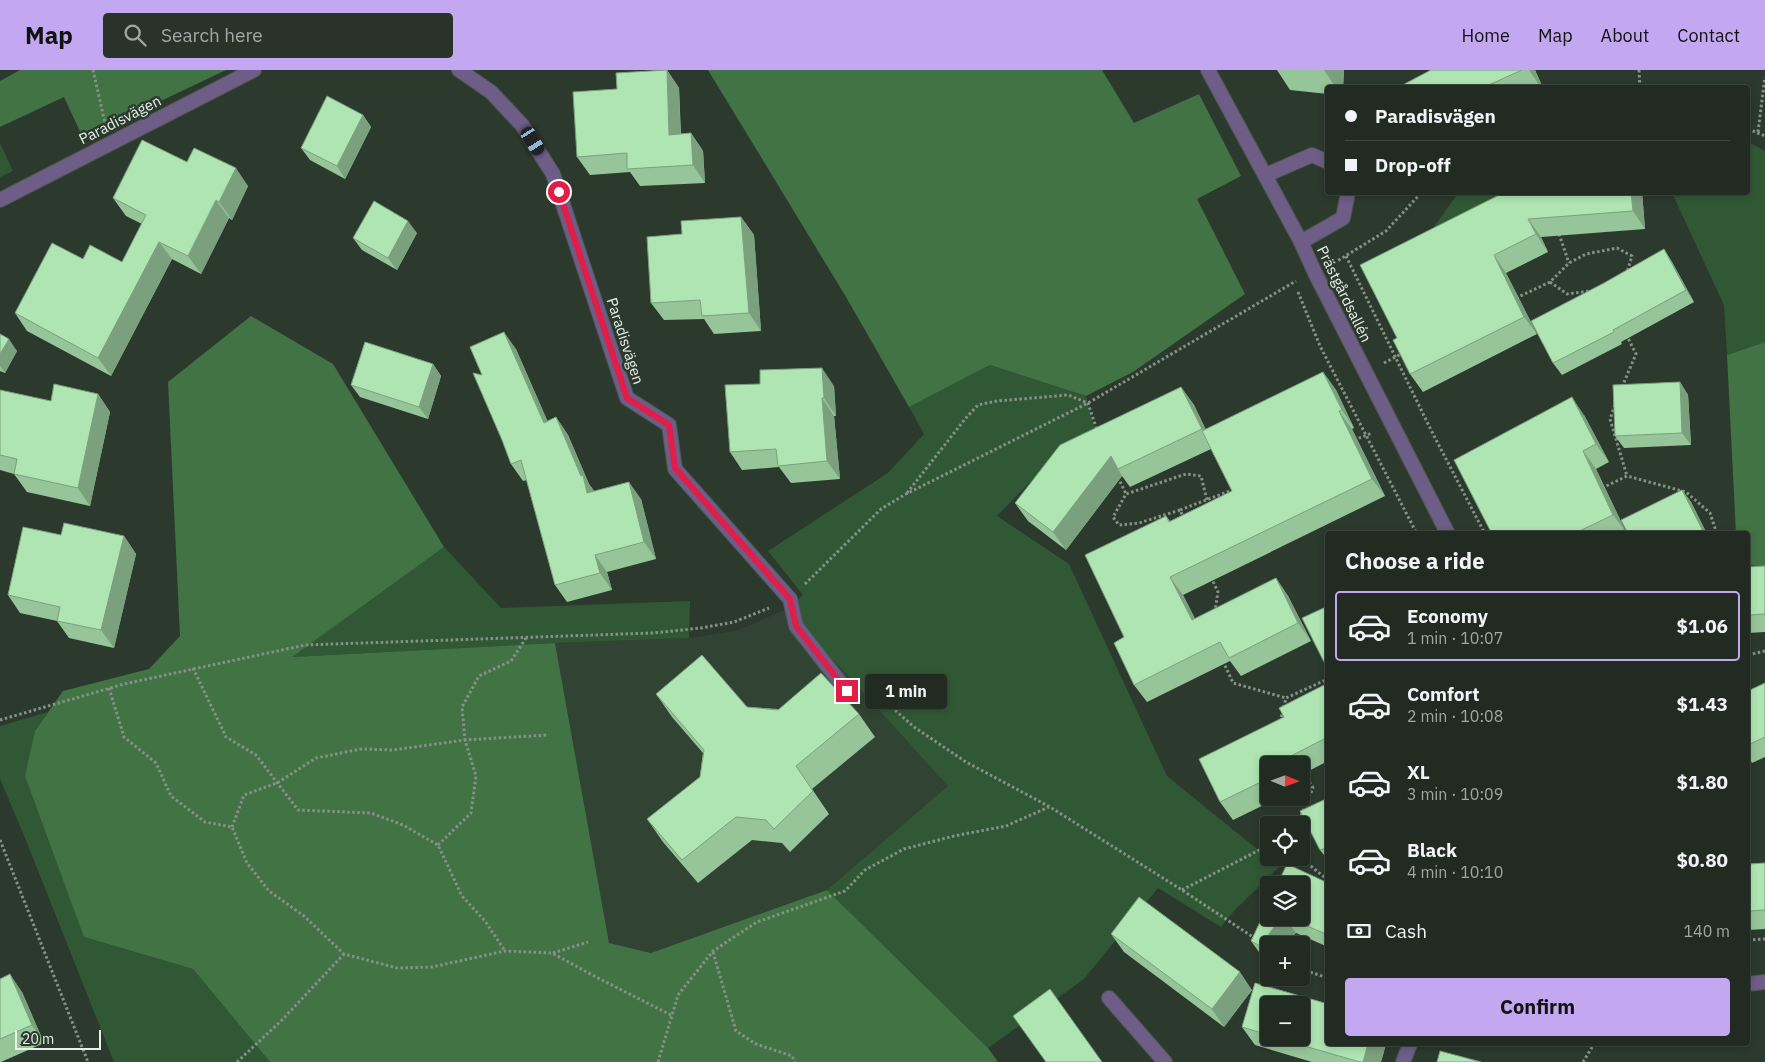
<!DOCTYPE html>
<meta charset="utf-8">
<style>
body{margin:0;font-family:"IBM Plex Sans",sans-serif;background:#29332a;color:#f1f3f6;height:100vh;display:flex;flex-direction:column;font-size:19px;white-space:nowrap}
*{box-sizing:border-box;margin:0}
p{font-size:16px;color:#a2a7a5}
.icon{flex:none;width:28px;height:28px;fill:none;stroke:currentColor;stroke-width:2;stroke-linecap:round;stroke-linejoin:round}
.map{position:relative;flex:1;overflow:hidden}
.details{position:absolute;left:1325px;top:461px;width:425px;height:515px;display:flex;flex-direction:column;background:#212b22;border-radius:5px;box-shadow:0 2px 8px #0003,0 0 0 1px #3e4740}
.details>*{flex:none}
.hud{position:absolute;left:1325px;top:15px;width:425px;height:110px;border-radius:5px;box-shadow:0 2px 8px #0003,0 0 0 1px #3e4740;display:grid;align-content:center;height:110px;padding:0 20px;background:#212b22}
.needle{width:32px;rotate:91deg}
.buttons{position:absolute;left:1260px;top:686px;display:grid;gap:10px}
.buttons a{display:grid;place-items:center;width:50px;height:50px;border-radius:5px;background:#212b22;box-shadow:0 2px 8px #0003,0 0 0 1px #3e4740;font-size:25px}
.scale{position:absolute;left:15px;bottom:12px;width:86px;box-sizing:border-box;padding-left:5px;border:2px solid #e8f0e8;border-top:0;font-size:14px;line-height:18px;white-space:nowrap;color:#e8f0e8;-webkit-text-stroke:4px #2c392d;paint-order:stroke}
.end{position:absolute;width:22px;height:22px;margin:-11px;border:6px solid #e11d48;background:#fff;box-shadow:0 0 0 2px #fff}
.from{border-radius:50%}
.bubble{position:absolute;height:35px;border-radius:5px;background:#212b22;box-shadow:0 2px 8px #0003,0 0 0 1px #3e4740;font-size:16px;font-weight:700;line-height:35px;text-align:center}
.car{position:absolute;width:15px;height:30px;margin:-15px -8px;border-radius:6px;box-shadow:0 0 4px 1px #0007;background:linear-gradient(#222 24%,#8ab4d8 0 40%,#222 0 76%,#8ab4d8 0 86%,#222 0)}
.hud b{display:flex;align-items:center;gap:18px;height:48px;font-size:19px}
.hud b+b{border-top:1px solid #3e4740}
.hud i{width:12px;height:12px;background:#f1f3f6}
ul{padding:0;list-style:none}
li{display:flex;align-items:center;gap:15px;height:70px;margin:0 10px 8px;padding:0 10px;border:2px solid transparent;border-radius:5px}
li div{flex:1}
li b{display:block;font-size:19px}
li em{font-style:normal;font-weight:700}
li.active{border-color:#c4a7f1}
li>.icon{width:45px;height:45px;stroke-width:1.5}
h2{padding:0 20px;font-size:22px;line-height:60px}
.pay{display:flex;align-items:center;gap:12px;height:55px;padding:0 20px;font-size:19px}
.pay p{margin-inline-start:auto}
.cta{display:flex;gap:10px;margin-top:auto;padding:10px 20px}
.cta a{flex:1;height:58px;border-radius:5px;background:#c4a7f1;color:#111;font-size:20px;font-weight:700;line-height:58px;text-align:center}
header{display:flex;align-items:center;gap:30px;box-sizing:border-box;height:70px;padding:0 25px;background:#c4a7f1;color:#111}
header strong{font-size:24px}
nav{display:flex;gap:28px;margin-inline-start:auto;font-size:18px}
.search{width:350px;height:45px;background:#29332a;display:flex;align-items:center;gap:12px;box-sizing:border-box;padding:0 18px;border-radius:5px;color:#a2a7a5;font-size:19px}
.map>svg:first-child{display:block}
</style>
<header>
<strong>Map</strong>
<div class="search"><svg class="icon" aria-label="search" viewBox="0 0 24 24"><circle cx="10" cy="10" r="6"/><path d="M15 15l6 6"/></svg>Search here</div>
<nav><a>Home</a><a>Map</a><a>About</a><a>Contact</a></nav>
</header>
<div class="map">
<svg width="1765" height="992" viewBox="0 0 1765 992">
<rect width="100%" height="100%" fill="#2c392d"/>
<!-- built -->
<path fill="#314332" d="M787,539L949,717L827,820L651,883L609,873L555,573L689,568L736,561Z"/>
<!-- green -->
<g fill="#315835">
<path d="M1748,72L1765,81V272L1727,285L1724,235L1672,123L1748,122Z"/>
<path d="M0,73L13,101L0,107Z"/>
<path d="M1458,123H1500L1429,164Z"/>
<path d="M990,295L1086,326L1095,361L1070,371L997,446L1069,494L1167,706L1279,797L1234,841L1221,857L1158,818L1084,909L988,978L827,820L948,716L787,539L803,525L768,481L888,403L924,364L909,337Z"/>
<path d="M444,477L501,538L690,531L689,568L555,573L291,587Z"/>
<path d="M48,642L35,661L84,867L193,899L270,992H114L23,763L0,709V656Z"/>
</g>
<!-- forest -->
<g fill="#417345">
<path d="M20,0H226L83,68L64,27L0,57V11Z"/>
<path d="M708,0H1102L1134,53L1199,24L1241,106L1197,129L1245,224L1133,302L1086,326L990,295L909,337L846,227Z"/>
<path d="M251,246L333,294L444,477L292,587L555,573L609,873L651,883L827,820L988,978L998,992H270L193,899L84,867L25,706L35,661L63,621L149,599L180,566L168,312Z"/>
<path d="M1765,272V497L1748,495V464H1736L1727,285Z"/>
</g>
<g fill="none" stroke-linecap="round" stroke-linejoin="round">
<defs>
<g id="service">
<path d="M1266,105L1312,85L1328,92"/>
<path d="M1301,172L1343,148L1348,122"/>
<path d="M790,529L796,556L847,621"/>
</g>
<g id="minor">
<path d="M459,0L491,22L522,55L553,104L627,328L669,355L675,399L790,529"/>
<path d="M1208,0L1301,172L1315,203L1448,464"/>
<path d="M0,130L254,0"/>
<path d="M1748,914L1765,912"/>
<path d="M1109,928L1165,992"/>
<path d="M1403,992L1410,974"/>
</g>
</defs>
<!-- service casing -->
<use href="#service" stroke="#4a564b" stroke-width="16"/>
<!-- minor casing -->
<use href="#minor" stroke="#4a564b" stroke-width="16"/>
<!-- path -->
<g stroke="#869187" stroke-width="3" stroke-dasharray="2.5 2.5" stroke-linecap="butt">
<path d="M93,0L105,53"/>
<path d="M1639,0L1640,18"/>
<path d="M1748,59L1765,66"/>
<path d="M1758,62L1765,7"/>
<path d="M1559,164L1569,193"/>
<path d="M1346,186L1431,360L1485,464"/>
<path d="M1334,193L1386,161L1422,122"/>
<path d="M1550,212L1567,224L1590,221"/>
<path d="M1298,222L1320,276L1417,464"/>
<path d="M1516,228L1550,212L1569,193L1586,184L1617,178L1632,186L1627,202"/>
<path d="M1384,293L1403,283"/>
<path d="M1622,317L1636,284L1627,266"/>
<path d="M1615,335L1610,349L1627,406"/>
<path d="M1354,370L1372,363"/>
<path d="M1118,407L1126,424"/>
<path d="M1602,418L1627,406L1686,422L1710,443L1717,464"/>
<path d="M907,423L965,349L978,335L997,331L1068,325L1088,333L1097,360"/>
<path d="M1180,440L1139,453L1119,455L1113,447L1126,424L1186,404L1201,406L1207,430"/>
<path d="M1184,449L1180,440L1235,419"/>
<path d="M1211,507L1218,522L1215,541"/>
<path d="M805,514L881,439L906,424L1088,333L1296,211"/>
<path d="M1748,585L1765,581"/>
<path d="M1223,591L1233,613L1286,628"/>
<path d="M193,598L226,667L256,685L298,740L371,743L403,755L438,775L462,826L485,851L505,881"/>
<path d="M869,617L914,657L966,692L1050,737L1182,820L1256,869"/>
<path d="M109,618L124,667L156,693L171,726L205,752L232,757L247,793L269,821L304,846L344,884L397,898L432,897L505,881L552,883L596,907L671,945"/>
<path d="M0,650L124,614L305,575L653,563L701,558L734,552L769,538"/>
<path d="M1280,652L1286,628L1328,609"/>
<path d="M1297,755L1313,718L1301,697"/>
<path d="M232,757L244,725L277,713L316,688L361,679L393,680L465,670L548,665"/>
<path d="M0,770L88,992"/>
<path d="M438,775L471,743L476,706L465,670L462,637L479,606L511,591L526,568"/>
<path d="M1301,779L1307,793L1328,810"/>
<path d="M1182,820L1269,775"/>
<path d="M1748,870L1765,869"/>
<path d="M713,882L736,961L756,974L792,986L795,992"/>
<path d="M553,883L588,872"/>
<path d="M1301,899L1328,908"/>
<path d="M237,992L282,950L344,884"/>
<path d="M658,992L678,925L713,881L757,852L845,821L865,800L904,779L954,766L1006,756L1049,737"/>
<path d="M1583,992L1594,974"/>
</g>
<!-- service -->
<use href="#service" stroke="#6d5d87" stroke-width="14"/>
<!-- minor -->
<use href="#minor" stroke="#6d5d87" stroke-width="14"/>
</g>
<!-- wall -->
<g fill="#96c599" fill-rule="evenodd">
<path d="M667,0L679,18L681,64L691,63L703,81L705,113L640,116L630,102L590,105L577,87L617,19Z"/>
<path d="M1277,0H1344L1343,18H1328V24L1290,20Z"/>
<path d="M1431,0H1535L1543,18H1397Z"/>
<path d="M363,45L371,57L345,109L310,90L301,78Z"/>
<path d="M187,92L248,116L232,150L229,148L201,204L172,189L111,306L27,261L15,243L83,189L122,192L142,154L126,146L113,128Z"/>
<path d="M1505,122H1642L1645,159L1541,167L1548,182L1506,203L1537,264L1423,322L1410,304L1397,268Z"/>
<path d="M741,147L754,165L761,261L714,264L704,249L664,250L651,233L682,164Z"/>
<path d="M417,163L397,200L362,180L353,168Z"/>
<path d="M1664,179L1672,192L1694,232L1621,272L1622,274L1562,305L1553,293L1604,213Z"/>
<path d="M0,264L17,281L5,303L0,301Z"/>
<path d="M516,279L547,351L556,347L568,365L589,414L594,421L641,429L656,489L607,502L612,520L567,532L555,515L527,410L523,411L511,394L482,305Z"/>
<path d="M433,294L441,306L428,349L360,327L351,315Z"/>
<path d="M1323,302L1336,320L1354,358L1352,359L1385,426L1183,525L1195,549L1276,508L1288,526L1311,571L1241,606L1230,591L1147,632L1134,615L1124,567L1166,446L1170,451L1232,421L1211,379L1130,417L1122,406L1066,480L1028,451L1015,433L1181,317L1194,335L1206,360Z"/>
<path d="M1680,312L1688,325L1691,375L1624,378L1615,366Z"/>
<path d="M834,316L836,346H834L840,409L791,413L779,397L742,400L730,382Z"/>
<path d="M98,324L110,342L90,436L27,422L14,404L0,400V385L51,331Z"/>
<path d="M1584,345L1609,392L1596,399L1626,462L1623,464H1492Z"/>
<path d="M1682,420L1691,432L1707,464H1628Z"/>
<path d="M61,465L124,466L136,484L114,578L69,568L57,551L20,543L8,525Z"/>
<path d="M1765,496V562L1748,563V497Z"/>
<path d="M1328,613V691L1301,705V695H1269V728H1278L1233,750L1220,732L1284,647Z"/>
<path d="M1765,613V687L1752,693L1748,686V621Z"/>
<path d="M656,624L747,637L859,644L875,667L812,719L829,744L790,782L782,773L752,770L698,813L663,772L647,749L700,707L703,683L672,647Z"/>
<path d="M1328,728V790L1320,780Z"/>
<path d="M1765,793V859L1748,860V794Z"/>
<path d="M1328,813V877L1296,863L1269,875V892L1264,889L1251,871L1269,848H1301Z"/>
<path d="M1111,864L1252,920L1224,957L1124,882Z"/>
<path d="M0,909L22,922L44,973L1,992H0Z"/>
<path d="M1255,913L1328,934V974H1386L1381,992H1312L1255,975L1242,957ZM1269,935H1301V968H1269Z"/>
</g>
<!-- shaded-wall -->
<g fill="#7aa07d">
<path d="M667,0L679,18L681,82L669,65Z"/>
<path d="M1324,0H1344L1343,18H1336Z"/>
<path d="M1529,0H1535L1543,18H1541Z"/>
<path d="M363,45L371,57L345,109L337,96Z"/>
<path d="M691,63L703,81L705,113L693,95Z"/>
<path d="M236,98L248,116L232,150L219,132Z"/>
<path d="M1631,122H1642L1645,159L1633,141Z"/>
<path d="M216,130L229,148L201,204L188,186Z"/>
<path d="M741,147L754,165L761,261L749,243Z"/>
<path d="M1528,149L1541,167L1548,182L1536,164Z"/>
<path d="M408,151L417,163L397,200L388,188Z"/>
<path d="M159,172L172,189L111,306L98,288Z"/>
<path d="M1664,179L1672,192L1694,232L1686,220Z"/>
<path d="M1494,185L1506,203L1537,264L1524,247Z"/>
<path d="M504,262L516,279L556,370L544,353Z"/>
<path d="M9,269L17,281L5,303L0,296V284Z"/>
<path d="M433,294L441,306L428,349L419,337Z"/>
<path d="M822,298L834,316L836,346L824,328Z"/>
<path d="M1323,302L1336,320L1354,358L1342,340Z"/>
<path d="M1680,312L1688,325L1691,375L1682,363Z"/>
<path d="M1181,317L1194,335L1214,377L1202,359Z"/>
<path d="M98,324L110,342L90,436L78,418Z"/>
<path d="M1572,327L1584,345L1609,392L1596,374Z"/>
<path d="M822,328L834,346L840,409L827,391Z"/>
<path d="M1339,341L1352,359L1385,426L1372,409Z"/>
<path d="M556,347L568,365L589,414L595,422L587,423Z"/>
<path d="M1583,381L1596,399L1626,462L1613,445Z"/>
<path d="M1111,386L1118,399L1122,406L1066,480L1053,462Z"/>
<path d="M629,412L641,429L656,489L644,472Z"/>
<path d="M1682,420L1691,432L1707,464H1705L1703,461Z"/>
<path d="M124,466L136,484L114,578L101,560Z"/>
<path d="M595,485L607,502L612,520L600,503Z"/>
<path d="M1170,507L1183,525L1205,568L1192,550Z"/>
<path d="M1276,508L1288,526L1311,571L1298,553Z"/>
<path d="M1281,848H1285L1296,863L1287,875H1269V889L1260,876Z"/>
<path d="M1240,902L1252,920L1224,957L1212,939Z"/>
<path d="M10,904L22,922L44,973L32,955Z"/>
<path d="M1368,974H1386L1381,992H1363Z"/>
</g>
<!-- building -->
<g fill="#afe5b2" stroke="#7aa07d">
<path d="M667,0L669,65L691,63L693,95L627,99V83L577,87L573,22L617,19L616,3Z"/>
<path d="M1431,0H1522L1482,18H1397Z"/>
<path d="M327,26L363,45L337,96L301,78Z"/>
<path d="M142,70L187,92L194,78L236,98L219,132L216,130L188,186L159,172L98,288L15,243L52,173L83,189L90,175L122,192L146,145L113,128Z"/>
<path d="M1505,122H1631L1633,141L1528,149L1536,164L1494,185L1524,247L1410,304L1393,270L1397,268L1360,195Z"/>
<path d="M374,131L408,151L388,188L353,168Z"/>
<path d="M741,147L749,243L702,246L700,230L651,233L647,167L682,164L681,151Z"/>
<path d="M1664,179L1686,220L1613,260L1614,262L1553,293L1531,251L1604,213Z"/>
<path d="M504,262L544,353L556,347L581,406L583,405L587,423L629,412L644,472L595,485L600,503L555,515L521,390L511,394L502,370L473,303L482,305L470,277Z"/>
<path d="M0,264L9,269L0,284Z"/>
<path d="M365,272L433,294L419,337L351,315Z"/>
<path d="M822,298L824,328H822L827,391L778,396L776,379L730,382L725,315L760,314V300Z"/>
<path d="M1323,302L1342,340L1339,341L1372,409L1170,507L1192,550L1276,508L1298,553L1229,588L1220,572L1134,615L1114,573L1124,567L1085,485L1166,446L1169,452L1232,421L1202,361Z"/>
<path d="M1680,312L1682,363L1615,366L1613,315Z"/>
<path d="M54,314L98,324L78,418L14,404L17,389L0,385V320L51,331Z"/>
<path d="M1181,317L1202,359L1118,399L1111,386L1053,462L1015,433L1060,375Z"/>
<path d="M1572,327L1596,374L1583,381L1613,445L1573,464H1492L1454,390Z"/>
<path d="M1682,420L1703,461L1697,464H1628L1621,450Z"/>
<path d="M64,453L124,466L101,560L57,551L60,537L8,525L23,457L61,465Z"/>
<path d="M1765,496V544L1748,545V497Z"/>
<path d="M1328,536V600L1302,548Z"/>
<path d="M702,585L747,637L778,640L821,603L859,644L796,696L813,721L774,759L766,750L736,747L682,790L647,749L700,707L704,680L656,624Z"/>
<path d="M1328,613V667L1285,689L1288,695H1269V708L1220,732L1199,689L1284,647L1279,638Z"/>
<path d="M1765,613V667L1748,675V621Z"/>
<path d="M1328,728V777L1320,780L1300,741Z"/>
<path d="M1765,793V840L1748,841V794Z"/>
<path d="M1287,794L1328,813V865L1289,848H1301V815H1277Z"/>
<path d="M1139,827L1240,902L1212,939L1111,864Z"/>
<path d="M1269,833V848H1281L1260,876L1251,871Z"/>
<path d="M10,904L32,955L0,969V909Z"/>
<path d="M1255,913L1328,934V974H1368L1363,992H1360L1277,968H1301V935H1269V965L1242,957Z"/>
<path d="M1050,919L1102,992H1046L1013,946Z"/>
<path d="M1440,981L1481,992H1437Z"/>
</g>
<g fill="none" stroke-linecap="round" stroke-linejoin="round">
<!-- route -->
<path stroke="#e11d48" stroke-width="6" d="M559,122L627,328L669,355L675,398L790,529L796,556L847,621"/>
</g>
<g text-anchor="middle" stroke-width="5" stroke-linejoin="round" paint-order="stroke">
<!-- street labels -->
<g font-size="15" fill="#e8f0e8" stroke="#2c392d">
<text transform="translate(120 50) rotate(-27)" y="5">Paradisvägen</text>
<text transform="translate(1344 224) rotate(64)" y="5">Prästgårdsallén</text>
<text transform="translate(625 271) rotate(72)" y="5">Paradisvägen</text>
</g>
</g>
</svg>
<div class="buttons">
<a><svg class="needle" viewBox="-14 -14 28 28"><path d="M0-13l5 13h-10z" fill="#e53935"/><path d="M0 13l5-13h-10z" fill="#a2a7a5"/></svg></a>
<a><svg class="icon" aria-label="locate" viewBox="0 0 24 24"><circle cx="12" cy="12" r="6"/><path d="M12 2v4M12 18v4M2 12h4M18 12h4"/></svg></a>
<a><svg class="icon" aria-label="layers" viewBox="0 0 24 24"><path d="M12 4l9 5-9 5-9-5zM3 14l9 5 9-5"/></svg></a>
<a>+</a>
<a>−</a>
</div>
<div class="scale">20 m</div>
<i class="end from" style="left:559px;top:122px"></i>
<i class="end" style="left:847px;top:621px"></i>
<div class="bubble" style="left:865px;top:604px;width:82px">1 min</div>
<i class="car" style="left:533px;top:71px;rotate:148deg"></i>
<div class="hud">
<b><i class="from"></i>Paradisvägen</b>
<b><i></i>Drop-off</b>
</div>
<section class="details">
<h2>Choose a ride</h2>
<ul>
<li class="active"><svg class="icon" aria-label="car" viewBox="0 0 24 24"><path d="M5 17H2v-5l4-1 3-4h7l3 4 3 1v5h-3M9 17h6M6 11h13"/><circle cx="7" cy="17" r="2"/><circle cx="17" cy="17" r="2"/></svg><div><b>Economy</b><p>1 min · 10:07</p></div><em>$1.06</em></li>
<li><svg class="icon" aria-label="car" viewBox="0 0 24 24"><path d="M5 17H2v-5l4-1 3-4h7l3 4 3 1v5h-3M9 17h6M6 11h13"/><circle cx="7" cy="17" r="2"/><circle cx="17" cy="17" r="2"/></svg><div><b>Comfort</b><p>2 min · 10:08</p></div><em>$1.43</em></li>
<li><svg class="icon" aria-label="car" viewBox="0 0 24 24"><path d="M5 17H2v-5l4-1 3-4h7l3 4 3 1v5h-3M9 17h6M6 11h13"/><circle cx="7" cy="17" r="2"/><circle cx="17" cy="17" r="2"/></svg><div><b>XL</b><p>3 min · 10:09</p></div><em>$1.80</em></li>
<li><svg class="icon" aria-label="car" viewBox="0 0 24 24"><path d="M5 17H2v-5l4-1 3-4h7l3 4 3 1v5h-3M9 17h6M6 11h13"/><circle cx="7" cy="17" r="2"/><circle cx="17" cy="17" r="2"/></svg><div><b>Black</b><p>4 min · 10:10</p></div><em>$0.80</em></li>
</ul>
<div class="pay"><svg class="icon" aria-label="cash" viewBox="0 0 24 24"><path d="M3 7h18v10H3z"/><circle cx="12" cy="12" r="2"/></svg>Cash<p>140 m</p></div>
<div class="cta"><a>Confirm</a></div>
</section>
</div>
